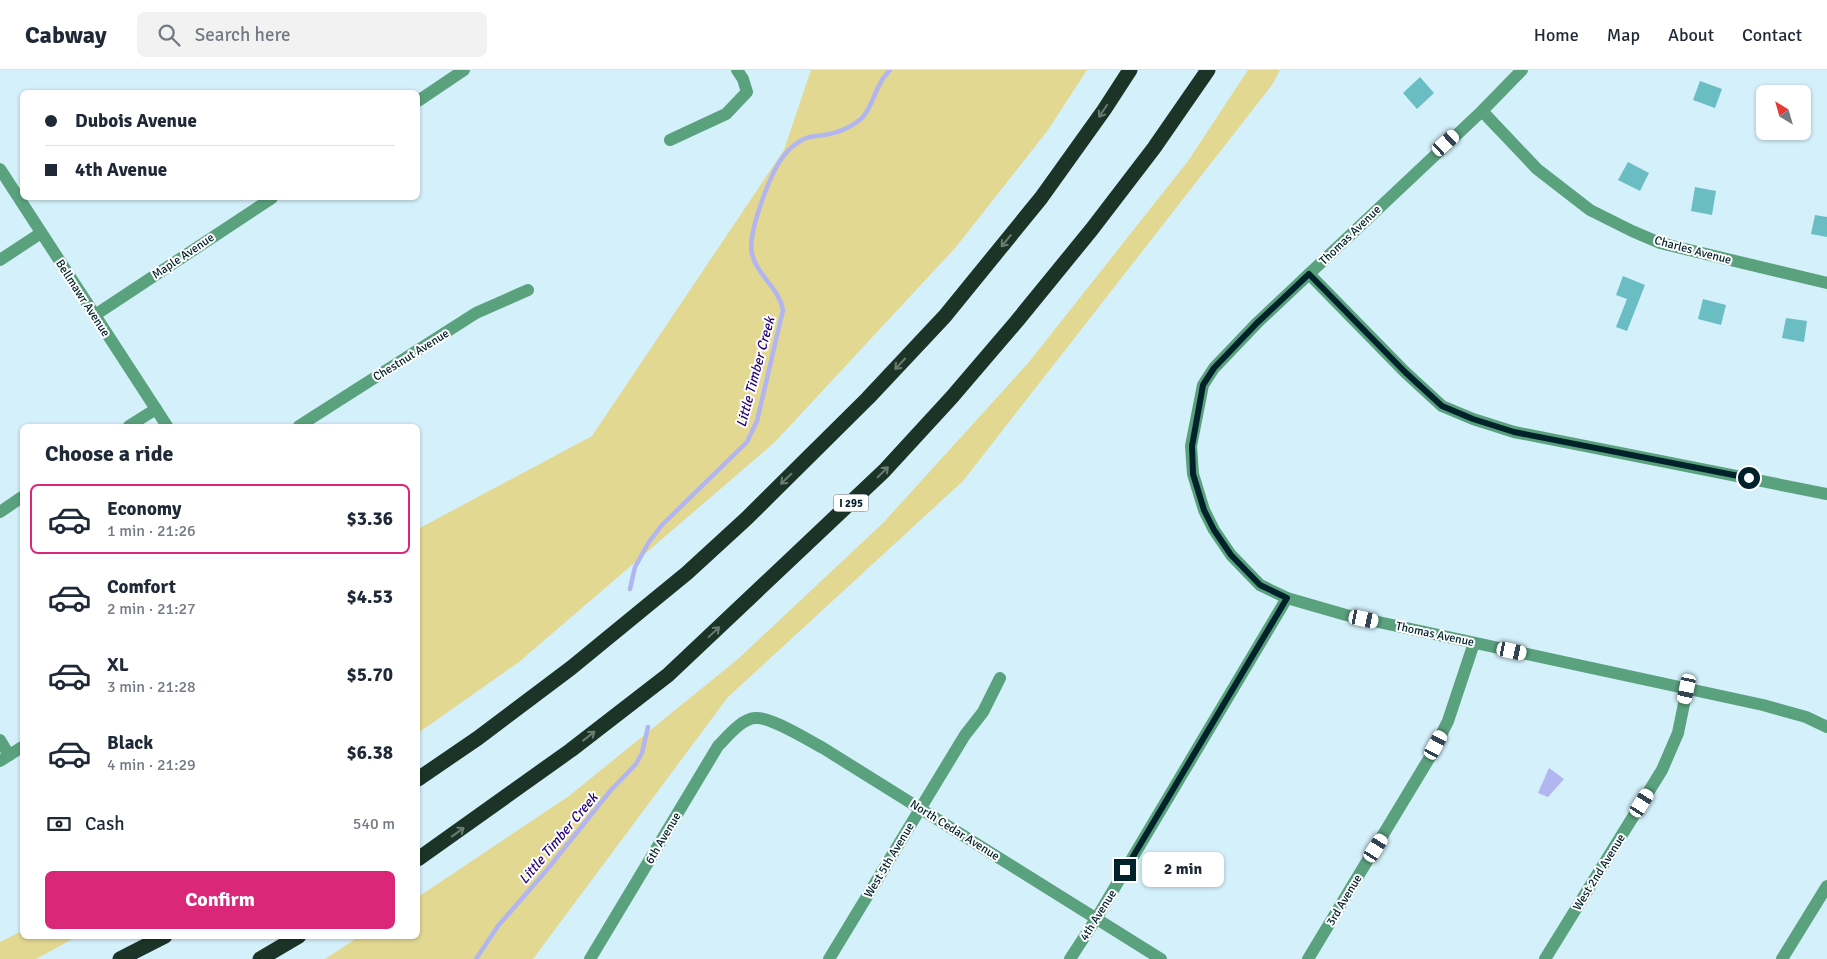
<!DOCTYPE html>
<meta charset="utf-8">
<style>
body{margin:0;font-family:Signika,sans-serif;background:#f2f2f3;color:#1f2937;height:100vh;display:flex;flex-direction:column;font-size:19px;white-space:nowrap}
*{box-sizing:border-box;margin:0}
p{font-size:16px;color:#747a83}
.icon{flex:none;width:28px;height:28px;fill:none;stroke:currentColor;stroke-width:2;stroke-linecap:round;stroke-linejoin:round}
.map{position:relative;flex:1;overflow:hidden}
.sheet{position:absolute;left:20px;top:354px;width:400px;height:515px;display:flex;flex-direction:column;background:#fff;border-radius:8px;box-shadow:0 1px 4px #0004}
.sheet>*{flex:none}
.top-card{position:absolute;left:20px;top:20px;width:400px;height:110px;border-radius:8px;box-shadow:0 1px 4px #0004;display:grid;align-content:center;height:110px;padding:0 25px;background:#fff}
.needle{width:32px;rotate:323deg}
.controls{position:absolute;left:1756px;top:15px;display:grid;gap:10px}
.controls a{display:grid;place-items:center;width:55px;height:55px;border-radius:8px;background:#fff;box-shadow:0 1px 4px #0004;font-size:25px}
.end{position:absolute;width:22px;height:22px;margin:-11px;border:6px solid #01212b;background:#fff;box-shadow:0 0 0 2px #fff}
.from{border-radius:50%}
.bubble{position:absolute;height:35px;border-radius:8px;background:#fff;box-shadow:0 1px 4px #0004;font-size:16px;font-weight:800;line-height:35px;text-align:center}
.car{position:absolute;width:15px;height:30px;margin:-15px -8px;border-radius:6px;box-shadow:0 0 4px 1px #0007;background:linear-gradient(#fff 24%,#345 0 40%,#fff 0 76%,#345 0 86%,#fff 0)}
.top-card b{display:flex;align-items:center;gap:18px;height:48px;font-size:19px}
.top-card b+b{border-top:1px solid #e0e1e3}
.top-card i{width:12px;height:12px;background:#1f2937}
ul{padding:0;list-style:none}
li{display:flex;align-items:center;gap:15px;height:70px;margin:0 10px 8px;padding:0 15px;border:2px solid transparent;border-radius:8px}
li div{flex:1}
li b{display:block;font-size:19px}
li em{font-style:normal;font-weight:800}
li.current{border-color:#db2777}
li>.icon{width:45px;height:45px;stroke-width:1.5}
h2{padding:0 25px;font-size:22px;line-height:60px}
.pay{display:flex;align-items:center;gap:12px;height:55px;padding:0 25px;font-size:19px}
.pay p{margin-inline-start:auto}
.action{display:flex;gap:10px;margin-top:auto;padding:10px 25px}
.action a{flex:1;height:58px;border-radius:8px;background:#db2777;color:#fff;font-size:20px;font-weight:800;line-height:58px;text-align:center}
header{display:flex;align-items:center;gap:30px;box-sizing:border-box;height:70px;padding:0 25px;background:#fff;border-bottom:1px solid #e0e1e3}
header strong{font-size:24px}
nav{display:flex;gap:28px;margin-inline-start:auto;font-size:18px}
.search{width:350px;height:45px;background:#f2f2f3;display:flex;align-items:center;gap:12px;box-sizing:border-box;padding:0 18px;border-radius:8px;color:#747a83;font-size:19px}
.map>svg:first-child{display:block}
</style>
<header>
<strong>Cabway</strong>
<div class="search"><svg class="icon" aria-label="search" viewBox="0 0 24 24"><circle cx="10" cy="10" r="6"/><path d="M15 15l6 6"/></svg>Search here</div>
<nav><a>Home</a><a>Map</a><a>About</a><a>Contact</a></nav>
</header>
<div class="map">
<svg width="1827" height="889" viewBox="0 0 1827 889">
<rect width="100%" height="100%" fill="#d4f0fa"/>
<!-- green -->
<g fill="#e3d891">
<path d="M811,0H1087L1048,60L956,177L775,372L519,592L418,663V459L592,366L784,80Z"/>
<path d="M1248,0H1280L1272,15L963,411L728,627L533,889H325L360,866H418V827L569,726L738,589L883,453L1029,292L1188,91Z"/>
<path d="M22,861V866H78L36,889H0V872Z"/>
</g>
<!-- water -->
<path fill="#b1b5f0" d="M1549,698L1564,709L1548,727L1538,723Z"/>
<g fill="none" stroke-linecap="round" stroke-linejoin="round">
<!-- stream -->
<g stroke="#b1b5f0" stroke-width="4.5">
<path d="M630,519L635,497L649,472L662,455L747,372L757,351L783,240C779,218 757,205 752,184C747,164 770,105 782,88C787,81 795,74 802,70C809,66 816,66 824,65C838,63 850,58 861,49C871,40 874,23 881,12C883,7 887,4 890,0"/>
<path d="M476,889L498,856L546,801L611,720L636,694L642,683L648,657"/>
</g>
</g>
<!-- building -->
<g fill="#6abec3">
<path d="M1420,7L1434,23L1417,39L1403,23Z"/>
<path d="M1700,11L1722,19L1715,38L1693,30Z"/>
<path d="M1628,92L1649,103L1640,121L1618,110Z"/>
<path d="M1695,117L1716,121L1712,145L1691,141Z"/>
<path d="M1815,145L1827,147V167L1811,164Z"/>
<path d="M1623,206L1645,215L1627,261L1616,257L1627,229L1616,225Z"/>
<path d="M1703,229L1726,235L1721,255L1698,249Z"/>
<path d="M1786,248L1807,251L1804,272L1782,268Z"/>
</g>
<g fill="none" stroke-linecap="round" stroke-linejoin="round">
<!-- street -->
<g stroke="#5aa17e" stroke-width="12">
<path d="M1522,0L1482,41L1257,253L1214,298L1203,315L1191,376L1193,404L1204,440L1214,460L1231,485L1260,515L1287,528L1346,545L1763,635L1806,647L1827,657"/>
<path d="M418,31L464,0"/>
<path d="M1482,41L1537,99L1590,140L1632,161L1660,173L1827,213"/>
<path d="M670,70L726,44L747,22L743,9L737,0"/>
<path d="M0,99L167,356"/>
<path d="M0,190L41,163"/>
<path d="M1309,204L1405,302L1442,336L1473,349L1514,362L1827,424"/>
<path d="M95,245L272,128"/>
<path d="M129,356L156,339"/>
<path d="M299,356L476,243L528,220"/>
<path d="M0,442L22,427"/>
<path d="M0,670L9,685"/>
<path d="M0,691L22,677"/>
<path d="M590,889L718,676C727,667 741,649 755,648C770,646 808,670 823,678L1161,889"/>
<path d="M829,889L965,665L983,642L1000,608"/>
<path d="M1070,889L1096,849L1287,528"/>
<path d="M1308,889L1430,687L1448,651L1474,573"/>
<path d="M1545,889L1662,700L1678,663L1687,619"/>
<path d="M1782,889L1827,816"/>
</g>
<!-- highway -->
<g stroke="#1b3427" stroke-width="15">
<path d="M418,709L478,668L571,598L687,503L747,448L868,328L945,246L1041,128L1104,40L1130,0"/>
<path d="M418,789L571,680L668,605L884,401L952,327L1017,251L1092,159L1154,78L1208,0"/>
<path d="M120,889L165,866"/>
<path d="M260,889L299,866"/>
</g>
</g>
<!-- one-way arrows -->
<defs><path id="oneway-shaft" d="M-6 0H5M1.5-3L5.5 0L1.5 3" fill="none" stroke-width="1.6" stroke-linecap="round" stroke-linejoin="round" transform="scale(1.25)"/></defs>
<g stroke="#6b7b73">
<use href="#oneway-shaft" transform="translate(1103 41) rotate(124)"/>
<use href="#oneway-shaft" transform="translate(1006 171) rotate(129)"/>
<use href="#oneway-shaft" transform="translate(900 294) rotate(133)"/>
<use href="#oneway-shaft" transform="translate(883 402) rotate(-45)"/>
<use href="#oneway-shaft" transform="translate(786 409) rotate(136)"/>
<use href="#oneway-shaft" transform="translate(714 562) rotate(-43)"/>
<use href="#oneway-shaft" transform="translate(589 666) rotate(-38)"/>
<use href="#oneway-shaft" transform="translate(458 762) rotate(-36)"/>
</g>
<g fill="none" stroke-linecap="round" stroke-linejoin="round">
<!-- route -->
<path stroke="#01212b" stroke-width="6" d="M1125,800L1287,528L1260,515L1231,485L1214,460L1204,440L1193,404L1192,376L1203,315L1214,298L1257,253L1309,204L1405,302L1442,336L1473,349L1514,362L1749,408"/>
</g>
<g text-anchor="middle" stroke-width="4" stroke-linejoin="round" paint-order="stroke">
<!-- shield labels -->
<rect fill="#fff" stroke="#4d646b" stroke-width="1" x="833.5" y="424.5" width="35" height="17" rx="4"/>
<g font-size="11" font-weight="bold" fill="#01212b">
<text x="851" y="437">I 295</text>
</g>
<!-- street labels -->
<g font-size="12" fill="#01212b" stroke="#fff">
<text transform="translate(1350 165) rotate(-44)" y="4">Thomas Avenue</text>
<text transform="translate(1693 180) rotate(15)" y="4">Charles Avenue</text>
<text transform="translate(183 186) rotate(-34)" y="4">Maple Avenue</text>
<text transform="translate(83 228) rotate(57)" y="4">Bellmawr Avenue</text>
<text transform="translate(411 285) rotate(-32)" y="4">Chestnut Avenue</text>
<text transform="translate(1435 564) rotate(12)" y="4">Thomas Avenue</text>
<text transform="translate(955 760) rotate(32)" y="4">North Cedar Avenue</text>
<text transform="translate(663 768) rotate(-59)" y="4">6th Avenue</text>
<text transform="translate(889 790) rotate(-59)" y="4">West 5th Avenue</text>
<text transform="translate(1599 802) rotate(-58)" y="4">West 2nd Avenue</text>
<text transform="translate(1344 830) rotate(-59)" y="4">3rd Avenue</text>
<text transform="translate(1098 845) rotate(-58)" y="4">4th Avenue</text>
</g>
<!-- water labels -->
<g font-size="14" font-style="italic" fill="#26037b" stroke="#fff">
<text transform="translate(755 302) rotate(-75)" y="5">Little Timber Creek</text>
<text transform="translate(558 768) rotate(-50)" y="5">Little Timber Creek</text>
</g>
</g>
</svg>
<div class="controls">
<a><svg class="needle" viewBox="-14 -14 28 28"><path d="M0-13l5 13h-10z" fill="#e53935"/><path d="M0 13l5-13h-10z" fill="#747a83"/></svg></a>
</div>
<i class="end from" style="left:1749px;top:408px"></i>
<i class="end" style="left:1125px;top:800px"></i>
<div class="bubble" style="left:1142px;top:782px;width:82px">2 min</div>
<i class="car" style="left:1446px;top:73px;rotate:48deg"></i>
<i class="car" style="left:1364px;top:549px;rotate:102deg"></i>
<i class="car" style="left:1512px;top:581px;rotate:102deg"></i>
<i class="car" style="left:1687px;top:619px;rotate:192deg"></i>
<i class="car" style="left:1436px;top:675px;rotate:28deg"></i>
<i class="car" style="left:1642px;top:733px;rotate:32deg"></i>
<i class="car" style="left:1376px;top:778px;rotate:32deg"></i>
<div class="top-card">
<b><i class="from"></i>Dubois Avenue</b>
<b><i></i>4th Avenue</b>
</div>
<section class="sheet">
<h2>Choose a ride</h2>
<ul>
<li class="current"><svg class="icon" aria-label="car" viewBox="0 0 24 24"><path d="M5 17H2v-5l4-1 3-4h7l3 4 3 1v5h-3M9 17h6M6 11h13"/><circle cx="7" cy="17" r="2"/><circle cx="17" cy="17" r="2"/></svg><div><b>Economy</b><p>1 min · 21:26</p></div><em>$3.36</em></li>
<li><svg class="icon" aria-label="car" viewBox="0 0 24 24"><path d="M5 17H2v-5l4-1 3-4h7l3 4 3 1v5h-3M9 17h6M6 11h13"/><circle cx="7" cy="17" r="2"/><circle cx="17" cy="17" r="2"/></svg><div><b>Comfort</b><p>2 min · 21:27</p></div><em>$4.53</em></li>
<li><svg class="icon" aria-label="car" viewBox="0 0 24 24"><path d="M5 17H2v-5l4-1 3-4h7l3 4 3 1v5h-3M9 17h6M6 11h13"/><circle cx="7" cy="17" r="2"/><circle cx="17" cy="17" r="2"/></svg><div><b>XL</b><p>3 min · 21:28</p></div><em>$5.70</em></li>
<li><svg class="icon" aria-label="car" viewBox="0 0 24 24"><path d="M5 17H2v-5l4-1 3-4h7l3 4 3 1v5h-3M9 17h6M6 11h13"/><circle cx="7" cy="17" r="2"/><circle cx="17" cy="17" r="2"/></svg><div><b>Black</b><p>4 min · 21:29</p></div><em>$6.38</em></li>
</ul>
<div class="pay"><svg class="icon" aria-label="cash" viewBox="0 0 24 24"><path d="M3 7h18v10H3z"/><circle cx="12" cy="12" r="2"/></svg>Cash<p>540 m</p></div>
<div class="action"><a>Confirm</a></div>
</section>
</div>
